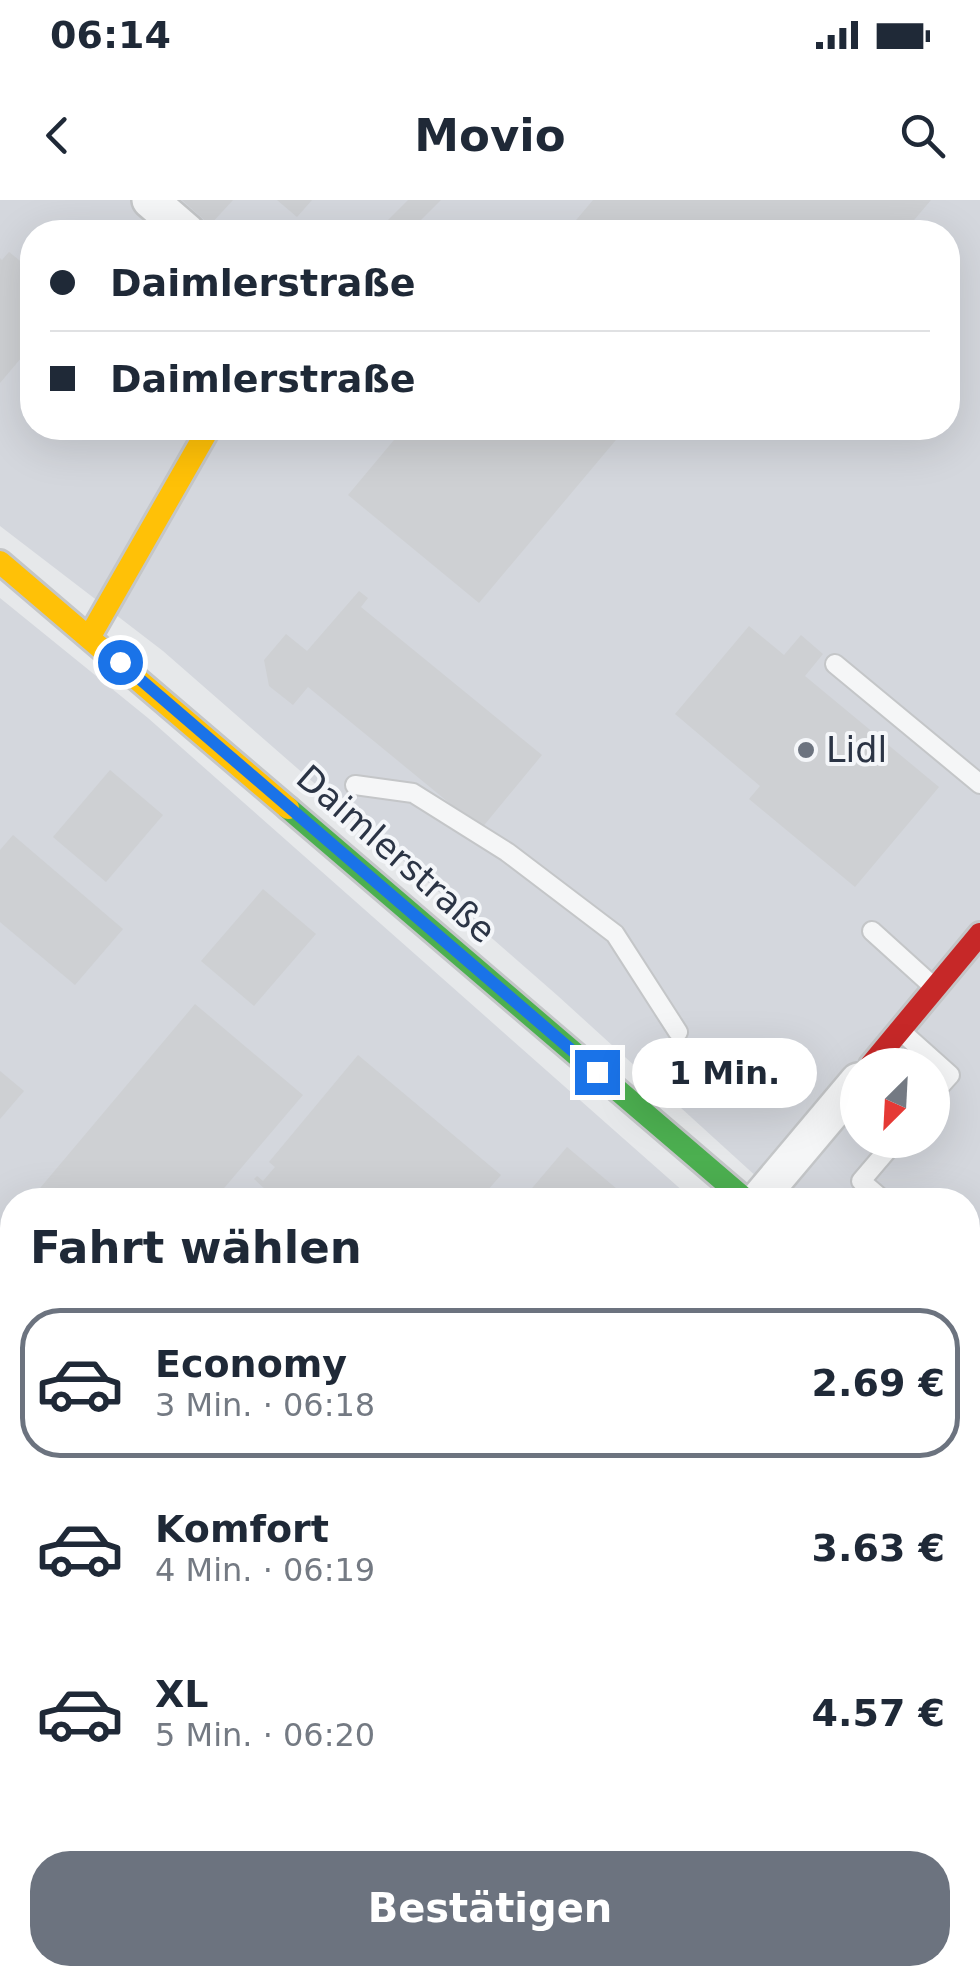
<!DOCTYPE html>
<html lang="de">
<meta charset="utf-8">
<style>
body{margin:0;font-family:"DejaVu Sans",sans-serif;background:#f6f6f7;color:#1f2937;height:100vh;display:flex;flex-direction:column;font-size:38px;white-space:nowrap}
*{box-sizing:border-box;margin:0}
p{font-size:32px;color:#747a83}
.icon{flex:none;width:55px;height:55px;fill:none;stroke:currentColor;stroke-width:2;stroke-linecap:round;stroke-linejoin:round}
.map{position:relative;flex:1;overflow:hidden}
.panel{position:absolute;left:0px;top:988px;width:980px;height:798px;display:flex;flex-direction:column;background:#fff;border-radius:40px 40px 0 0;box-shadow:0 10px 40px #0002}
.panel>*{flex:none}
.guide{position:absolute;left:20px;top:20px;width:940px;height:220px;border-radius:40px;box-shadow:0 10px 40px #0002;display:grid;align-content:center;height:220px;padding:0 30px;background:#fff}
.needle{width:65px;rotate:204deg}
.controls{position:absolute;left:840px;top:848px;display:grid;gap:20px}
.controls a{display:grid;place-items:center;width:110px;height:110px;border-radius:50%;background:#fff;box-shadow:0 10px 40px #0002;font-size:50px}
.end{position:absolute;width:45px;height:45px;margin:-22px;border:12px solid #1a73e8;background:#fff;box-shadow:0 0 0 5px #fff}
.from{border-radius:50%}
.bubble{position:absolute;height:70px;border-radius:35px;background:#fff;box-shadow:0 10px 40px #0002;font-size:32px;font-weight:600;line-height:70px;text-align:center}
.guide b{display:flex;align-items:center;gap:35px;height:95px;font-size:38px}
.guide b+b{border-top:2px solid #e0e1e3}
.guide i{width:25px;height:25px;background:#1f2937}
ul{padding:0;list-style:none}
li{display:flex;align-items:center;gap:30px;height:150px;margin:0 20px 15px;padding:0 10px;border:5px solid transparent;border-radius:40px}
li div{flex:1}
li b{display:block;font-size:38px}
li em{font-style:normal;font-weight:600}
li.active{border-color:#6c737f}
li>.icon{width:90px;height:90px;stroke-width:1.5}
h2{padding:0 30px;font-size:45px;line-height:120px}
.action{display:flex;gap:20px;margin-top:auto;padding:20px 30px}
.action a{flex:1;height:115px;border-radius:40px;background:#6c737f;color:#fff;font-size:40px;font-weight:600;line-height:115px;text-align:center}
.status{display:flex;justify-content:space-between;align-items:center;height:70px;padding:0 50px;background:#fff;direction:ltr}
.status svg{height:28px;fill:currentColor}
header{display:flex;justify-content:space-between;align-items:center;height:130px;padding:0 30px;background:#fff;font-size:45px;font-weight:600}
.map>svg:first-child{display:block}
</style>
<div class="status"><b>06:14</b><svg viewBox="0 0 49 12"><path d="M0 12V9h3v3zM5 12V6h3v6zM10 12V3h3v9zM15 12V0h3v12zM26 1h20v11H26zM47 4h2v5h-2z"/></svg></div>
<header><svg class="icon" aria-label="back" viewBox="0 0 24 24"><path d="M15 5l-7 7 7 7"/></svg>Movio<svg class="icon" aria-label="search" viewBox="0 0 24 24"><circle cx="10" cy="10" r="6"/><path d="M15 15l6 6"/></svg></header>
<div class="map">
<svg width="980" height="1784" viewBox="0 0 980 1784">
<rect width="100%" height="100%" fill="#e6e8ea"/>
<!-- built -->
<g fill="#d4d7dd" fill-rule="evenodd">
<path d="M0,0H980V1180L968,1169V1000H782L558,796L163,451L0,326ZM32,32H948V228H32ZM858,865H932V940H858Z"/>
<path d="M0,398L148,518L693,1000H12V1772H968V1243L980,1252V1784H0Z"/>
</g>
<!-- building -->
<g fill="#ced0d3">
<path d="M182,0H233L210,25Z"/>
<path d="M277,0H312L297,17Z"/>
<path d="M408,0H441L409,32H376Z"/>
<path d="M593,0H931L904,32H566Z"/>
<path d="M9,52L29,68L32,63V145L0,183V58L2,60Z"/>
<path d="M404,228H626L479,403L348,295Z"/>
<path d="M359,391L368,398L361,407L542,555L481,629L308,487L293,505L269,486L264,460L286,434L307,451Z"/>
<path d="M749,426L784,455L801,435L823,454L805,476L939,587L855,687L749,599L760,586L675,514Z"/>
<path d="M110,570L163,615L106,682L53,637Z"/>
<path d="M13,635L123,729L75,785L0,722V650Z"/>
<path d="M263,689L316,734L254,806L201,761Z"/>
<path d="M195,804L303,895L214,1000H30Z"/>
<path d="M358,855L501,975L479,1000H256L265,989L254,979L257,976L263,981L275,967L269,962Z"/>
<path d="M0,871L24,891L0,919Z"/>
<path d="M567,947L630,1000H522Z"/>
<path d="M12,1021V1137L0,1127V1035Z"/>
<path d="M0,1266L12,1277V1350L3,1361L0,1358Z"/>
<path d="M968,1445L980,1455V1573L968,1588Z"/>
</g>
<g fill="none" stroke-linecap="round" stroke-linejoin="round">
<defs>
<g id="lane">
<path d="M835,464L980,584"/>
<path d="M355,585L413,593L507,652L615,734L678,832"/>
<path d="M872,731L935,788"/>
<path d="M903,833L950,875L932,895"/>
<path d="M883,1000L861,981L896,940"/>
<path d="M968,1074L980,1085"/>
<path d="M0,1670L12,1680"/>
<path d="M123,1772L136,1784"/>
</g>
<g id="street">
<path d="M150,0L187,32"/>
<path d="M758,1000L858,881"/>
<path d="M0,1183L12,1194"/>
<path d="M0,1431L12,1416"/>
<path d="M698,1772L712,1784"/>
</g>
<g id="fast">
<path d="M288,608L746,1000"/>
<path d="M968,1187L980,1197"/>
</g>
<g id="slow">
<path d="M0,362L288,608"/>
<path d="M90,436L209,228"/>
</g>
<path id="jam" d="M871,865L980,734"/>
</defs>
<!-- lane casing -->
<use href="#lane" stroke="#c4c6c8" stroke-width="22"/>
<!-- street casing -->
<use href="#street" stroke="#c4c6c8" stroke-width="40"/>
<!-- fast casing -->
<use href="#fast" stroke="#c4c6c8" stroke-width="28"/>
<!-- slow casing -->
<use href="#slow" stroke="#c4c6c8" stroke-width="28"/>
<!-- jam casing -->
<use href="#jam" stroke="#c4c6c8" stroke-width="28"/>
<!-- lane -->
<use href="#lane" stroke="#f5f6f7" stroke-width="18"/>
<!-- street -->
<use href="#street" stroke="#f5f6f7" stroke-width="35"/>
<!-- fast -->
<use href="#fast" stroke="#4caf50" stroke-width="22"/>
<!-- slow -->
<use href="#slow" stroke="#ffc107" stroke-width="22"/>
<!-- jam -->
<use href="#jam" stroke="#c62828" stroke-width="22"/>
</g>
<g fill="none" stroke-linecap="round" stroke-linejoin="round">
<!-- route -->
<path stroke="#1a73e8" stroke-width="12" d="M120,462L597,872"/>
</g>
<!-- markers -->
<circle fill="#6c737f" stroke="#f4f6f9" stroke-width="4" cx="806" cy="550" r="10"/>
<g text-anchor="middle" stroke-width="8" stroke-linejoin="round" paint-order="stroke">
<!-- poi labels -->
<g font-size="35" fill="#2b3445" stroke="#f4f6f9" text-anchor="start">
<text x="826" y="562">Lidl</text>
</g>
<!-- street labels -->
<g font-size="35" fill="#2b3445" stroke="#f4f6f9">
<text transform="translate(396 654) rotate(41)" y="12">Daimlerstraße</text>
</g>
</g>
</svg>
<div class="controls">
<a><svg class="needle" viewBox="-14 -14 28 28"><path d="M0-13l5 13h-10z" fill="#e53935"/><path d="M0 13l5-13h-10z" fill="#747a83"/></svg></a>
</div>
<i class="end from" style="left:120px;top:462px"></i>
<i class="end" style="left:597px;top:872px"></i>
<div class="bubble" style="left:632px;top:838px;width:185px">1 Min.</div>
<div class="guide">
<b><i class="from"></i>Daimlerstraße</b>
<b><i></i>Daimlerstraße</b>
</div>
<section class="panel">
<h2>Fahrt wählen</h2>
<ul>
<li class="active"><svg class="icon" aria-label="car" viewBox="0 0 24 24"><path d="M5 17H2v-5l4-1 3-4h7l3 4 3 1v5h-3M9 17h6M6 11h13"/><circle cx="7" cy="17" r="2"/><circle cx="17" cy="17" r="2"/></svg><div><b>Economy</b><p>3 Min. · 06:18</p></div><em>2.69 €</em></li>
<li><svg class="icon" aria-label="car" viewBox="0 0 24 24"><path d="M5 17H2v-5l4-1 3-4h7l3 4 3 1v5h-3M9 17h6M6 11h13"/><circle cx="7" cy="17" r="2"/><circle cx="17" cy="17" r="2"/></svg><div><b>Komfort</b><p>4 Min. · 06:19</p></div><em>3.63 €</em></li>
<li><svg class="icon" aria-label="car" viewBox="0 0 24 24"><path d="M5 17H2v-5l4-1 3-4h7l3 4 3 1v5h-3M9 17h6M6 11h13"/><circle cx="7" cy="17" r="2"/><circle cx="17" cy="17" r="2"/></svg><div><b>XL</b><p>5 Min. · 06:20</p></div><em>4.57 €</em></li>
</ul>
<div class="action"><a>Bestätigen</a></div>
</section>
</div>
